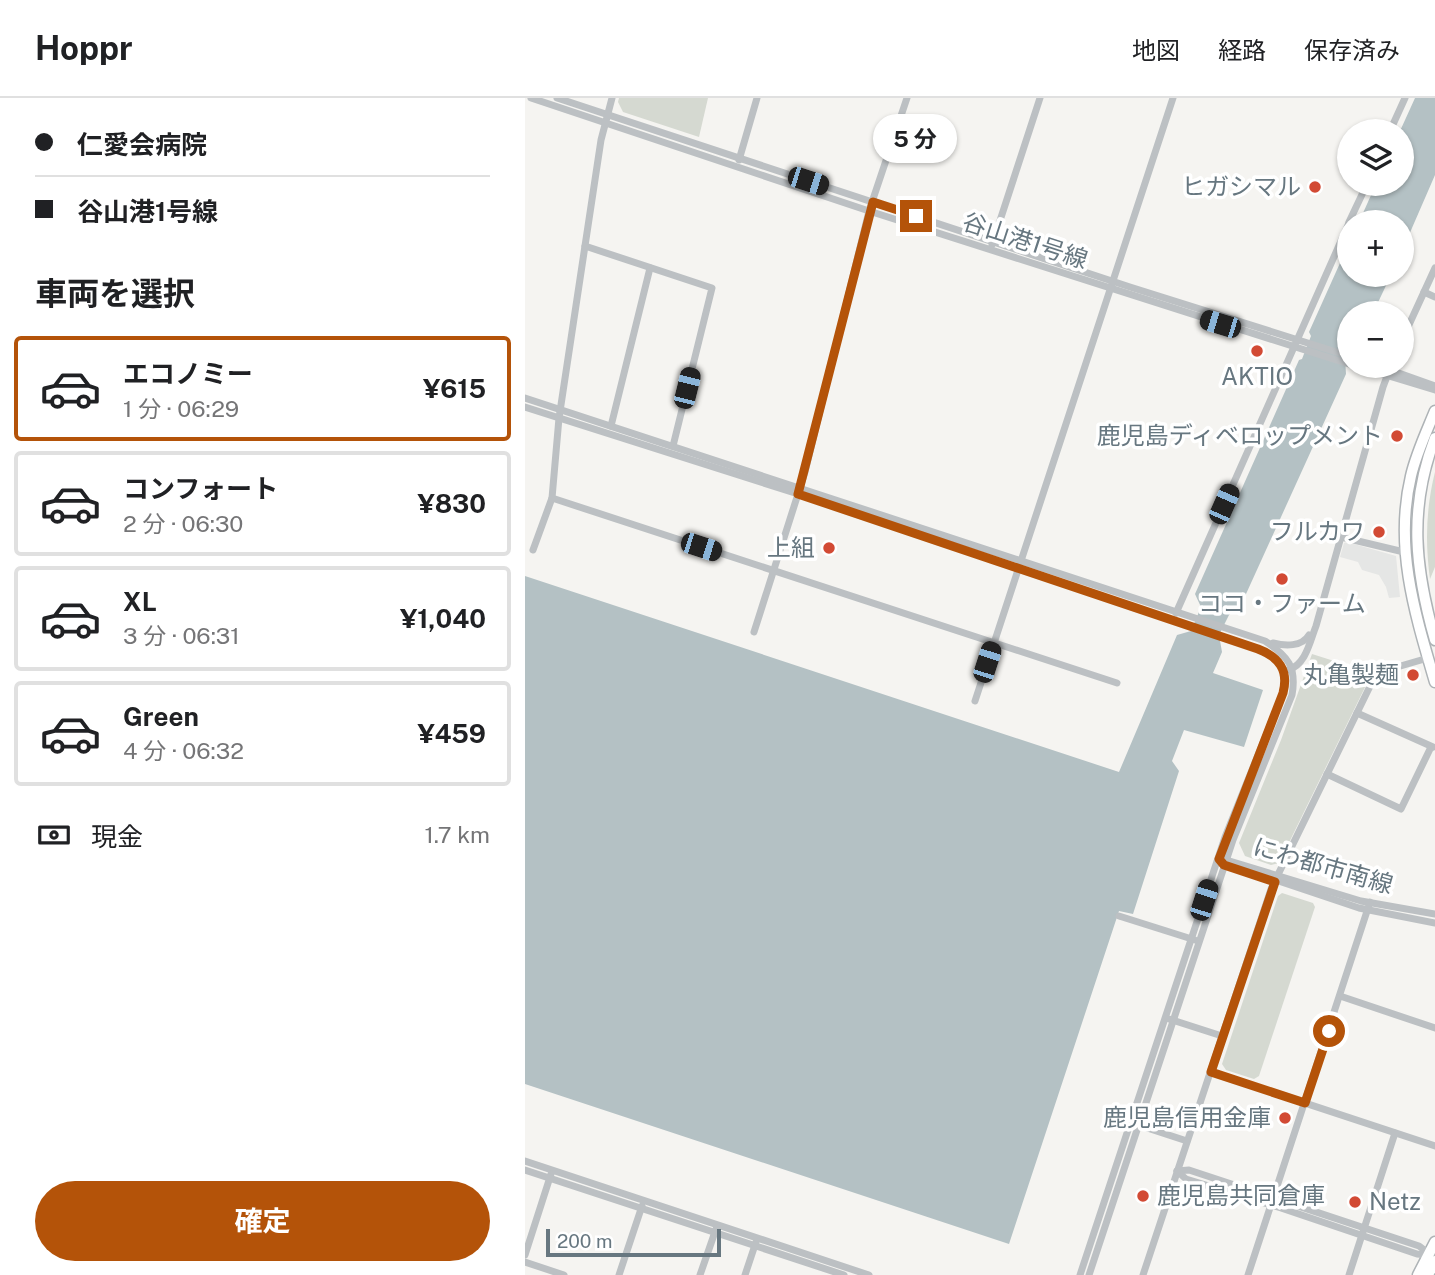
<!DOCTYPE html>
<html lang="ja">
<meta charset="utf-8">
<style>
body{margin:0;font-family:"Public Sans","Noto Sans JP",sans-serif;background:#f2f2f2;color:#202124;height:100vh;display:flex;flex-direction:column;font-size:26px;white-space:nowrap}
*{box-sizing:border-box;margin:0}
p{font-size:23px;color:#757577}
.icon{flex:none;width:38px;height:38px;fill:none;stroke:currentColor;stroke-width:2;stroke-linecap:round;stroke-linejoin:round}
.map{position:relative;flex:1;overflow:hidden}
.details{display:flex;flex-direction:column;background:#fff;width:525px}
.details>*{flex:none}
.banner{display:grid;align-content:center;height:154px;padding:0 35px;background:#fff}
.fabs{position:absolute;left:812px;top:21px;display:grid;gap:14px}
.fabs a{display:grid;place-items:center;width:77px;height:77px;border-radius:50%;background:#fff;box-shadow:0 2px 5px #0004;font-size:35px}
.scale{position:absolute;left:21px;bottom:18px;width:175px;box-sizing:border-box;padding-left:7px;border:4px solid #677780;border-top:0;font-size:19px;line-height:24px;white-space:nowrap;color:#677780;-webkit-text-stroke:5px #fff;paint-order:stroke}
.end{position:absolute;width:32px;height:32px;margin:-16px;border:9px solid #b45309;background:#fff;box-shadow:0 0 0 4px #fff}
.from{border-radius:50%}
.bubble{position:absolute;height:49px;border-radius:24px;background:#fff;box-shadow:0 2px 5px #0004;font-size:23px;font-weight:700;line-height:49px;text-align:center}
.car{position:absolute;width:21px;height:42px;margin:-21px -10px;border-radius:9px;box-shadow:0 0 5px 2px #0007;background:linear-gradient(#222 24%,#8ab4d8 0 40%,#222 0 76%,#8ab4d8 0 86%,#222 0)}
.banner b{display:flex;align-items:center;gap:24px;height:66px;font-size:26px}
.banner b+b{border-top:2px solid #e0e0e0}
.banner i{width:18px;height:18px;background:#202124}
ul{padding:0;list-style:none}
li{display:flex;align-items:center;gap:21px;height:105px;margin:0 14px 10px;padding:0 21px;border:4px solid #e0e0e0;border-radius:7px}
li div{flex:1}
li b{display:block;font-size:26px}
li em{font-style:normal;font-weight:700}
li.active{border-color:#b45309}
li>.icon{width:63px;height:63px;stroke-width:1.5}
h2{padding:0 35px;font-size:32px;line-height:84px}
.pay{display:flex;align-items:center;gap:18px;height:77px;padding:0 35px;font-size:26px}
.pay p{margin-inline-start:auto}
.action{display:flex;gap:14px;margin-top:auto;padding:14px 35px}
.action a{flex:1;height:80px;border-radius:42px;background:#b45309;color:#fff;font-size:28px;font-weight:700;line-height:80px;text-align:center}
header{display:flex;align-items:center;gap:42px;box-sizing:border-box;height:98px;padding:0 35px;background:#fff;border-bottom:2px solid #e0e0e0}
header strong{font-size:33px}
nav{display:flex;gap:38px;margin-inline-start:auto;font-size:24px}
main{display:flex;flex:1;min-height:0}
.map>svg:first-child{display:block}
</style>
<header>
<strong>Hoppr</strong>
<nav><a>地図</a><a>経路</a><a>保存済み</a></nav>
</header>
<main>
<section class="details">
<div class="banner">
<b><i class="from"></i>仁愛会病院</b>
<b><i></i>谷山港1号線</b>
</div>
<h2>車両を選択</h2>
<ul>
<li class="active"><svg class="icon" aria-label="car" viewBox="0 0 24 24"><path d="M5 17H2v-5l4-1 3-4h7l3 4 3 1v5h-3M9 17h6M6 11h13"/><circle cx="7" cy="17" r="2"/><circle cx="17" cy="17" r="2"/></svg><div><b>エコノミー</b><p>1 分 · 06:29</p></div><em>¥615</em></li>
<li><svg class="icon" aria-label="car" viewBox="0 0 24 24"><path d="M5 17H2v-5l4-1 3-4h7l3 4 3 1v5h-3M9 17h6M6 11h13"/><circle cx="7" cy="17" r="2"/><circle cx="17" cy="17" r="2"/></svg><div><b>コンフォート</b><p>2 分 · 06:30</p></div><em>¥830</em></li>
<li><svg class="icon" aria-label="car" viewBox="0 0 24 24"><path d="M5 17H2v-5l4-1 3-4h7l3 4 3 1v5h-3M9 17h6M6 11h13"/><circle cx="7" cy="17" r="2"/><circle cx="17" cy="17" r="2"/></svg><div><b>XL</b><p>3 分 · 06:31</p></div><em>¥1,040</em></li>
<li><svg class="icon" aria-label="car" viewBox="0 0 24 24"><path d="M5 17H2v-5l4-1 3-4h7l3 4 3 1v5h-3M9 17h6M6 11h13"/><circle cx="7" cy="17" r="2"/><circle cx="17" cy="17" r="2"/></svg><div><b>Green</b><p>4 分 · 06:32</p></div><em>¥459</em></li>
</ul>
<div class="pay"><svg class="icon" aria-label="cash" viewBox="0 0 24 24"><path d="M3 7h18v10H3z"/><circle cx="12" cy="12" r="2"/></svg>現金<p>1.7 km</p></div>
<div class="action"><a>確定</a></div>
</section>
<div class="map">
<svg width="910" height="1177" viewBox="0 0 910 1177">
<rect width="100%" height="100%" fill="#f5f4f1"/>
<!-- built -->
<path fill="#e5e6e5" d="M822,444L871,458L875,499L864,500L861,489L854,477L837,472L833,464L815,459L819,445Z"/>
<!-- green -->
<g fill="#d5d9d1">
<path d="M94,0H183L174,39L98,14L93,4Z"/>
<path d="M910,374V469L905,481C900,445 901,409 910,374Z"/>
<path d="M787,556L847,575L754,765L746,767L720,758L714,745L756,642Z"/>
<path d="M757,795L788,805L790,809L734,978L729,981L701,972L697,966L753,798Z"/>
</g>
<!-- water -->
<g fill="#b4c1c4">
<path d="M890,0H910V77L877,153V124H834L851,86H877V33H875Z"/>
<path d="M824,145V177H866L848,215H824V254L820,261L821,276L716,507L704,517L694,537L697,554L688,575L738,592L719,649L659,632L647,663L654,673L608,816L594,813L484,1146L0,986V478L594,674L652,537L666,533L676,509L670,496L774,262L777,261L786,238L784,234Z"/>
</g>
<g fill="none" stroke-linecap="round" stroke-linejoin="round">
<defs>
<g id="major">
<path d="M910,313C901,335 891,356 886,378C869,449 890,516 910,584"/>
<path d="M910,340C883,411 890,471 910,542"/>
<path d="M893,1177L910,1144"/>
<path d="M903,1177L910,1163"/>
</g>
</defs>
<!-- major casing -->
<use href="#major" stroke="#aeb3b6" stroke-width="13"/>
<!-- minor -->
<g stroke="#bcc0c3" stroke-width="7">
<path d="M6,0L344,113L824,266"/>
<path d="M32,0L605,189L824,258"/>
<path d="M865,33L880,0"/>
<path d="M214,62L232,0"/>
<path d="M824,124L842,86"/>
<path d="M467,147L515,0"/>
<path d="M60,148L187,190L148,348"/>
<path d="M899,194L910,199"/>
<path d="M877,242L910,170"/>
<path d="M831,268L910,292"/>
<path d="M854,268L910,288"/>
<path d="M0,300L740,543C763,558 772,569 767,597L708,742L564,1177"/>
<path d="M0,309L273,396L733,551C754,559 764,572 758,595L700,739L555,1177"/>
<path d="M86,328L125,170"/>
<path d="M27,400L592,585"/>
<path d="M816,439L879,454"/>
<path d="M8,452L27,400L34,320L76,42L87,0"/>
<path d="M651,515L824,125"/>
<path d="M229,534L280,374L344,113L382,0"/>
<path d="M748,545C760,548 777,549 784,537"/>
<path d="M763,572C781,567 785,543 791,528L858,289L866,268"/>
<path d="M450,603L648,0"/>
<path d="M832,615L908,649"/>
<path d="M802,676L876,711L906,649"/>
<path d="M698,761L836,803L910,816"/>
<path d="M697,764L834,810L910,825"/>
<path d="M594,818L670,842"/>
<path d="M815,898L910,930"/>
<path d="M644,921L697,938"/>
<path d="M686,974L910,1048"/>
<path d="M610,1026L662,1043"/>
<path d="M0,1063L344,1177"/>
<path d="M0,1072L319,1177"/>
<path d="M652,1073L664,1072L894,1148L906,1157"/>
<path d="M652,1073L661,1081L756,1110L892,1156L903,1157"/>
<path d="M0,1157L26,1076"/>
<path d="M0,1164L39,1177"/>
<path d="M94,1177L117,1108"/>
<path d="M175,1177L191,1131"/>
<path d="M220,1177L231,1144"/>
<path d="M618,1177L746,791L849,580L855,574L903,560"/>
<path d="M723,1177L845,804"/>
<path d="M824,1177L870,1035"/>
</g>
<!-- major -->
<use href="#major" stroke="#fff" stroke-width="10"/>
</g>
<g fill="none" stroke-linecap="round" stroke-linejoin="round">
<!-- route -->
<path stroke="#b45309" stroke-width="9" d="M391,118L348,104L273,396L733,551C754,559 764,572 758,595L694,761L699,767L750,784L686,974L780,1005L804,933"/>
</g>
<!-- markers -->
<g fill="#d24a34" stroke="#fff" stroke-width="2.5">
<circle cx="790" cy="89" r="7"/>
<circle cx="732" cy="253" r="7"/>
<circle cx="872" cy="338" r="7"/>
<circle cx="854" cy="434" r="7"/>
<circle cx="304" cy="450" r="7"/>
<circle cx="757" cy="481" r="7"/>
<circle cx="888" cy="577" r="7"/>
<circle cx="760" cy="1020" r="7"/>
<circle cx="618" cy="1098" r="7"/>
<circle cx="830" cy="1104" r="7"/>
</g>
<g text-anchor="middle" stroke-width="7" stroke-linejoin="round" paint-order="stroke">
<!-- poi labels -->
<g font-size="24" fill="#677780" stroke="#fff" text-anchor="end">
<text x="776" y="97">ヒガシマル</text>
<text x="732" y="287" text-anchor="middle">AKTIO</text>
<text x="858" y="346">鹿児島ディベロップメント</text>
<text x="840" y="442">フルカワ</text>
<text x="290" y="458">上組</text>
<text x="757" y="514" text-anchor="middle">ココ・ファーム</text>
<text x="874" y="585">丸亀製麺</text>
<text x="746" y="1028">鹿児島信用金庫</text>
<text x="632" y="1106" text-anchor="start">鹿児島共同倉庫</text>
<text x="844" y="1112" text-anchor="start">Netz</text>
</g>
<!-- street labels -->
<g font-size="24" fill="#677780" stroke="#fff">
<text transform="translate(500 143) rotate(18)" y="8">谷山港1号線</text>
<text transform="translate(798 768) rotate(16)" y="8">にわ都市南線</text>
</g>
</g>
</svg>
<div class="fabs">
<a><svg class="icon" aria-label="layers" viewBox="0 0 24 24"><path d="M12 4l9 5-9 5-9-5zM3 14l9 5 9-5"/></svg></a>
<a>+</a>
<a>−</a>
</div>
<div class="scale">200 m</div>
<i class="end from" style="left:804px;top:933px"></i>
<i class="end" style="left:391px;top:118px"></i>
<div class="bubble" style="left:348px;top:16px;width:84px">5 分</div>
<i class="car" style="left:283px;top:83px;rotate:108deg"></i>
<i class="car" style="left:695px;top:226px;rotate:287deg"></i>
<i class="car" style="left:162px;top:290px;rotate:14deg"></i>
<i class="car" style="left:699px;top:406px;rotate:24deg"></i>
<i class="car" style="left:176px;top:449px;rotate:108deg"></i>
<i class="car" style="left:462px;top:564px;rotate:18deg"></i>
<i class="car" style="left:679px;top:802px;rotate:18deg"></i>
</div>
</main>
